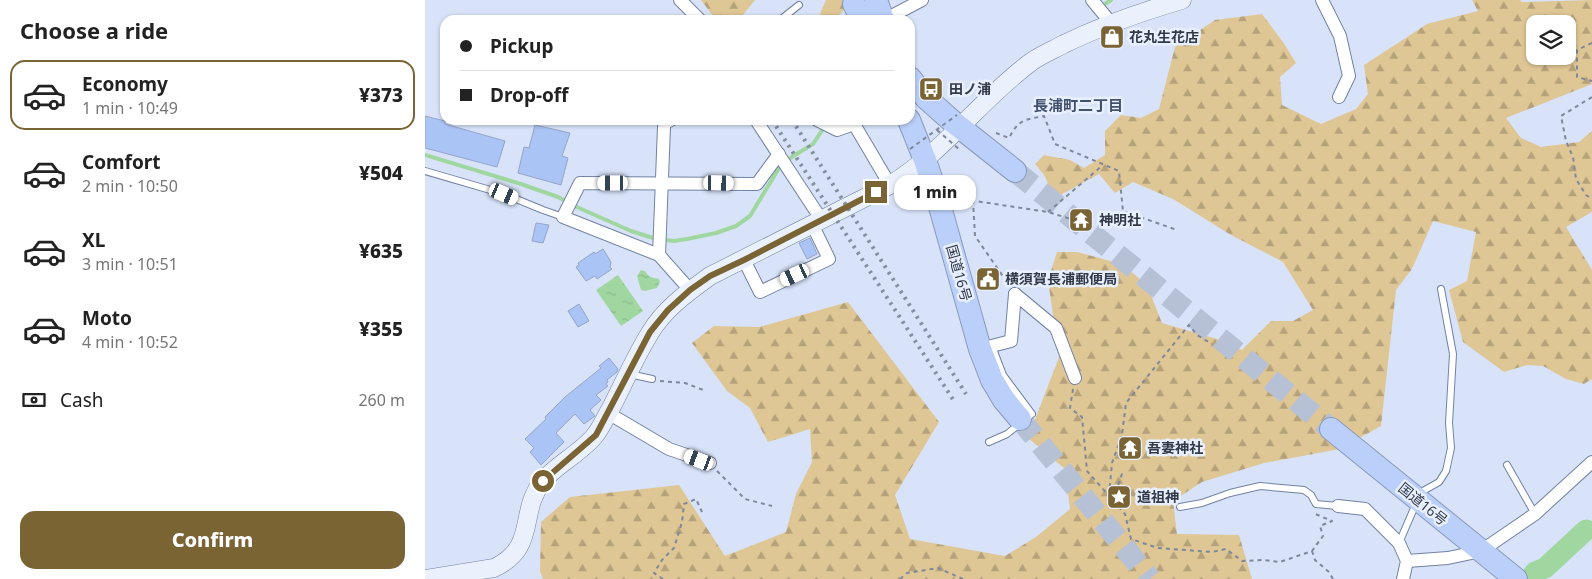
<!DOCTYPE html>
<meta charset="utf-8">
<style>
body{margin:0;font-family:"Noto Sans","Noto Sans JP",sans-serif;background:#f6f6f6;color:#222;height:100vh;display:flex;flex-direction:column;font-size:19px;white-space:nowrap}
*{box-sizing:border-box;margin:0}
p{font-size:16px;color:#767676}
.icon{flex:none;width:28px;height:28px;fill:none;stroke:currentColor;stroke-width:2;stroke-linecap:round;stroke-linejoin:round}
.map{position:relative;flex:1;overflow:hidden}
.side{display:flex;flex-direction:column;background:#fff;width:425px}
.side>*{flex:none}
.banner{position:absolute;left:15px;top:15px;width:475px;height:110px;border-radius:15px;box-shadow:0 1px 4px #0004;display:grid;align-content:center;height:110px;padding:0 20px;background:#fff}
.controls{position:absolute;left:1101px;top:15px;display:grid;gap:10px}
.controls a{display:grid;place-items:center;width:50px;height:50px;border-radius:10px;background:#fff;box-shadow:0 1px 4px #0004;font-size:25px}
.end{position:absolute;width:22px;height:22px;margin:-11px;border:6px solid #7a6434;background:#fff;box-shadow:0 0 0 2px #fff}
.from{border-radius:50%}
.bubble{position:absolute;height:35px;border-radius:15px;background:#fff;box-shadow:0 1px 4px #0004;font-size:16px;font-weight:800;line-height:35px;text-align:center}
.car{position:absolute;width:15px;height:30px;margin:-15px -8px;border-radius:6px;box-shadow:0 0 4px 1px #0007;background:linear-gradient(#fff 24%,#345 0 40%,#fff 0 76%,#345 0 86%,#fff 0)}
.banner b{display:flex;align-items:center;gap:18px;height:48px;font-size:19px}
.banner b+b{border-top:1px solid #e0e0e0}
.banner i{width:12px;height:12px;background:#222}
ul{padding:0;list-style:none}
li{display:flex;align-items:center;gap:15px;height:70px;margin:0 10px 8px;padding:0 10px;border:2px solid transparent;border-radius:15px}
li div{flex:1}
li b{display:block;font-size:19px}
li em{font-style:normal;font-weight:800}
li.selected{border-color:#7a6434}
li>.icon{width:45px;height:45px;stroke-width:1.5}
h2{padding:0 20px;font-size:22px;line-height:60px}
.pay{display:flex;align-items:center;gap:12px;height:55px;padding:0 20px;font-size:19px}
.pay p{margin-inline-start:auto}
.action{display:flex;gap:10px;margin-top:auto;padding:10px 20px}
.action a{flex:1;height:58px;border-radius:15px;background:#7a6434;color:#fff;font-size:20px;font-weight:800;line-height:58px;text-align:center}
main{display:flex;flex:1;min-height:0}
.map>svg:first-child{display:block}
</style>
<main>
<section class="side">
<h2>Choose a ride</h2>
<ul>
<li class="selected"><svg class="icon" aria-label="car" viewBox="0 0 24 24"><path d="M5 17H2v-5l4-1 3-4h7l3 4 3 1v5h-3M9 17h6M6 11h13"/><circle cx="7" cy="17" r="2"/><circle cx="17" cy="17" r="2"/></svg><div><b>Economy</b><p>1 min · 10:49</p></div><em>¥373</em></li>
<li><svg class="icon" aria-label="car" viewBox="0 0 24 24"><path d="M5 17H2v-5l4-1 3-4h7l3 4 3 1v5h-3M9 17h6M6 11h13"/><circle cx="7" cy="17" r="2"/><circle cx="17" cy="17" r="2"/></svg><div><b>Comfort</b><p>2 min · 10:50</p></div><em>¥504</em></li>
<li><svg class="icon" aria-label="car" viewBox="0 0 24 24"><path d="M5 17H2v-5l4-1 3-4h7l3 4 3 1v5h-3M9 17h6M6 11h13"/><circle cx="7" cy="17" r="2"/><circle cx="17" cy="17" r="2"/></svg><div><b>XL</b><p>3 min · 10:51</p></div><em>¥635</em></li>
<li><svg class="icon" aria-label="car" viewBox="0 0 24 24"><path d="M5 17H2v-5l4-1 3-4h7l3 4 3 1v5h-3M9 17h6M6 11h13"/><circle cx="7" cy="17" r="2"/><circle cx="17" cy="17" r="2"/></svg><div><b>Moto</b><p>4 min · 10:52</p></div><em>¥355</em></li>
</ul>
<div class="pay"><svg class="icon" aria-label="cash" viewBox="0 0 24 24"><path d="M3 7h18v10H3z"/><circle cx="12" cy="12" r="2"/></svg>Cash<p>260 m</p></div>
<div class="action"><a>Confirm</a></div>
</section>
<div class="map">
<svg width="1167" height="579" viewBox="0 0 1167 579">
<defs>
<pattern id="forest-firs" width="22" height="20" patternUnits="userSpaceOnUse" patternTransform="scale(1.25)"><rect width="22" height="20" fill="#dfc695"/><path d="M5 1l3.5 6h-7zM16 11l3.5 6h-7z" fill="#b5a27b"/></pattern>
<pattern id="water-ripples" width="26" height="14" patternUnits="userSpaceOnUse" patternTransform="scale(1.25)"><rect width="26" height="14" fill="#a0d7a0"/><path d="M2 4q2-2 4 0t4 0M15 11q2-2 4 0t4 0" fill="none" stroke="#8ab98b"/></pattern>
</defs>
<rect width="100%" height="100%" fill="#d8e3f9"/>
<!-- forest -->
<g fill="url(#forest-firs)" fill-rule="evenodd">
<path d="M276,0H330L314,20H291Z"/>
<path d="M401,0H427L410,20H394L396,11Z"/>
<path d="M1047,0H1095L1097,2L1167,0V84L1081,118L1096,138L1116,147L1154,142L1167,131V212L1141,227L1167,270V379L1159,384L1141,379L1118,366L1102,365L1079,372L1038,342L1024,290L1042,281L1051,232L1008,221L987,269L971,290L956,426L915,449L839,463L777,482L748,501L752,534L814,535L827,579H118L115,571L116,522L145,497L254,485L300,556L361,532L371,494L387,462L385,429L343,442L325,408L302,391L267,343L289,326L334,327L423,302L514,422L470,495L485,539L580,556L611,537L645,509L640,469L603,438L634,357L623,280L632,252H652L697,264L722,285L737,323L792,339L817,350L846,321H868L888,310L858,262L806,235L748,199L708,182L690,193L674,174L630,198L619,175L610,164L619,155L645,160L659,168L680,155V131L696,115L716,118L734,109L750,47L790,20L837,14L858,42L871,63L855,77L857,105L896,124L931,109L943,94L939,65L1002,24L1053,11ZM1110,24H1142V56H1110Z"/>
</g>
<!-- water -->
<g fill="url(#water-ripples)">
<path d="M216,270L220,271C224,278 227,277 234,279L235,282L232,288L220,291L216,290L212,276Z"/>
<path d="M193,275L218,311L196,326L171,290Z"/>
</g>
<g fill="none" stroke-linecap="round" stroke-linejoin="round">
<!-- stream -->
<g stroke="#a0d7a0" stroke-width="4">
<path d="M676,5L677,6L686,0"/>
<path d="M0,155L96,184L133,197L154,208L206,231L231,239L249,241L262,239L291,233L311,226L325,216L357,163L388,144L400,126"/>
</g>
<!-- river -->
<path stroke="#a0d7a0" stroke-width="21" d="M1107,576L1110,572L1120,568L1161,530"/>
</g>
<!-- building -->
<g fill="#abc4f6" stroke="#94a5c8">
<path d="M0,116L20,121V124L80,141L72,167L0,148Z"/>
<path d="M110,125L145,133L137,156L143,158L136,185L93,173L99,147L104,148Z"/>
<path d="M111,223L124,225L118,243L107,241Z"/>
<path d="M385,238L392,254L382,259L374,243Z"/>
<path d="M178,249L186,262L185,267L187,269L172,279L170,276L161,281L151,267L154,265L153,263L169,252L170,254Z"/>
<path d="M154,304L164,321L153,327L143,311Z"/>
<path d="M184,358L193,369L192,372L182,380L183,382L181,384L183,386L171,395L176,400L165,410L170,416L159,424L150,414L131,433L139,442L116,465L105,452L109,448L100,439L121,419L120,417L140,397L176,368L174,366Z"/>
<path d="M701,440L713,444L709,457L697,452Z"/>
</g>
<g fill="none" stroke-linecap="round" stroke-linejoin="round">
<!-- highway-tunnel -->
<g stroke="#b7c1d5" stroke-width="22" stroke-dasharray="22 11" stroke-linecap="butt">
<path d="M590,171L906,429"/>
<path d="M595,419L725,579"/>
</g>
<defs>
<g id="lane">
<path d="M355,20L374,5"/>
<path d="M239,127L252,120"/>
<path d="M0,171L79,194L118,210L138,217"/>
<path d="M204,374L227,379"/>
<path d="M564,442L582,434L607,414L578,375L567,346"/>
<path d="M1082,465L1110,514"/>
<path d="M755,507L777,503L805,493L835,486L879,490L886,495L891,504L913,506"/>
<path d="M974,543L993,499L998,491L1014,482L1021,471L1026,448L1024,423L1028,354L1016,289"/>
</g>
<g id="street">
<path d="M255,0L275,20"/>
<path d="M667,0L686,23"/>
<path d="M897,0L915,36L924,76L914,97"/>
<path d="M459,20L497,0"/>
<path d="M331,120L396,219"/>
<path d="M392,120L412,130L429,124L465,185"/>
<path d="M234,255L239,127"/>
<path d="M319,260L335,292L404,259L387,224"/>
<path d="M265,290L234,255L138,217L155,183L332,184L354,154"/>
<path d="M590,294L631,328L650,378"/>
<path d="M555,349L586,341L590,294"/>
<path d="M183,413L244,449L285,463"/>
<path d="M913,506L940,509L974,543L982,561L978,579"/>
<path d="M982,561L1023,558L1056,551L1110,514L1167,462"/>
</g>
<path id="secondary" d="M1,579L69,568C113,547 93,513 117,482C130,465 158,452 171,434C177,426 181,416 186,408C199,383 210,357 225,333C239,309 263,292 285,276L465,185C519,152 556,99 606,62C616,55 628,50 639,44C678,25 716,12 757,0"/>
<g id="highway">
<path d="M451,0L458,20"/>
<path d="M429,4L437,20"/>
<path d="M485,78L501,98L527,121L590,171"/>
<path d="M484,120L500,160L512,196L555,349L567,380L579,400L595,419"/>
<path d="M906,429L1091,579"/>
</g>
</defs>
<!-- lane casing -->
<use href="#lane" stroke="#7182a3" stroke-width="8"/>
<!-- street casing -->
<use href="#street" stroke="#7182a3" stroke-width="14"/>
<!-- secondary casing -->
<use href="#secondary" stroke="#7182a3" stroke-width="19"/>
<!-- highway casing -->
<use href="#highway" stroke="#8a9abb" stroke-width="24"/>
<!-- path -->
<g stroke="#7f889a" stroke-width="2" stroke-dasharray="4 4" stroke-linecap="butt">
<path d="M1167,43L1152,50V77L1167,81"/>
<path d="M1167,97L1136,116L1141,141L1148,157L1151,179L1161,195L1167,199"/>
<path d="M571,133L584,138C594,119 599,120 619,116L630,144L694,171L698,211L752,230"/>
<path d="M530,198L623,212L652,221"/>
<path d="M548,200L550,236L584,285"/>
<path d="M623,212L678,165"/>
<path d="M235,381L260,383L281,391"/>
<path d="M648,389L645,408L657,417L662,471L700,514L706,539L733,548L787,552L801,549L817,561L839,560L855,562L887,551L898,536L895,526L907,521L888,513"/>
<path d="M292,471L320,499L347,506"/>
<path d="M684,495L687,463L697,435L701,403L764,325L772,335L787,344"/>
<path d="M688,500L698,471"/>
<path d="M887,551L890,560L904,572L908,579"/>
<path d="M238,579L229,573L237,560L249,548L257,522L259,504L271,499L277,512"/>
<path d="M475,579L482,573L513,568L538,579"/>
</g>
<!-- lane -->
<use href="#lane" stroke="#fff" stroke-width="6"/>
<!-- street -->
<use href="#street" stroke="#fff" stroke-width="12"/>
<!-- secondary -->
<use href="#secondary" stroke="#eaf1fd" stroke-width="18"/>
<!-- highway -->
<use href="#highway" stroke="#bacff9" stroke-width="22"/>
<!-- rail -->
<g stroke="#858ea0" stroke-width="4" stroke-dasharray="2.5 5" stroke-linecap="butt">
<path d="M347,120L529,401"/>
<path d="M367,120L541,394"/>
</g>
<!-- path-bridge -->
<g stroke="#7f889a" stroke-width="2" stroke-dasharray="4 4" stroke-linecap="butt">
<path d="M512,130L535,150"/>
<path d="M485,149L532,115"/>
</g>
</g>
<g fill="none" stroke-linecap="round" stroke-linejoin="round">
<!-- route -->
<path stroke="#7a6434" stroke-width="6" d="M118,481L171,435L225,332L243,310L265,290L285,276L319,260L451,192"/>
</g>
<!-- icons -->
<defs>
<symbol id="shop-square" viewBox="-11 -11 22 22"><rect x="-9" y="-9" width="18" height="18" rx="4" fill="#7a6434" stroke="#e8f0ff"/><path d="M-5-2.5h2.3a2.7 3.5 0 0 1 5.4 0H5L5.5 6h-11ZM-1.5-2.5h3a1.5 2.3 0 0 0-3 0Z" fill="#fff"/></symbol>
<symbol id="bus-square" viewBox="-11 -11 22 22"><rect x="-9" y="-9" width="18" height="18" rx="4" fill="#7a6434" stroke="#e8f0ff"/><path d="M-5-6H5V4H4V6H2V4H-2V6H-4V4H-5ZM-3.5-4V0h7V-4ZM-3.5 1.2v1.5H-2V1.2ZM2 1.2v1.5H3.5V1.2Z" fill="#fff"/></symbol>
<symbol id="temple-square" viewBox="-11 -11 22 22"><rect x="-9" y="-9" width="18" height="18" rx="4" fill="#7a6434" stroke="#e8f0ff"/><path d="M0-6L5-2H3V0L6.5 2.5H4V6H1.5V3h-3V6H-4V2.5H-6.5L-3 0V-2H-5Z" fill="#fff"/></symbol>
<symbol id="civic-square" viewBox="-11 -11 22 22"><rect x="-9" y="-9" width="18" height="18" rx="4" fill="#7a6434" stroke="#e8f0ff"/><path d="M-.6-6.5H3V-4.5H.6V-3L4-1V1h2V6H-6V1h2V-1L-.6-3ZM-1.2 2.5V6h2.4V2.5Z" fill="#fff"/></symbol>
<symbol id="sight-square" viewBox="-11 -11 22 22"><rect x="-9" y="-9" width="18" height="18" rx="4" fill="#7a6434" stroke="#e8f0ff"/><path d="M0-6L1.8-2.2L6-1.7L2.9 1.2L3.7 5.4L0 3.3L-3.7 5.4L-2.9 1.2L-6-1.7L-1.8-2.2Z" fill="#fff"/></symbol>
</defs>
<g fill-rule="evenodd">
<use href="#shop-square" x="673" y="23" width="28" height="28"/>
<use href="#bus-square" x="492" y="75" width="28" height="28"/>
<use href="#temple-square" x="642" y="206" width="28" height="28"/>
<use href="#civic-square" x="549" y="265" width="28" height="28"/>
<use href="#temple-square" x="691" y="434" width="28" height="28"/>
<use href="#sight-square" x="680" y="483" width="28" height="28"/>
</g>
<g text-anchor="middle" stroke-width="5" stroke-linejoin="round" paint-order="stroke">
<!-- poi labels -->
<g font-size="14" font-weight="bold" fill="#323947" stroke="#e8f0ff" text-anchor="start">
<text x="704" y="42">花丸生花店</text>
<text x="524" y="94">田ノ浦</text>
<text x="674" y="225">神明社</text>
<text x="580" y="284">横須賀長浦郵便局</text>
<text x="722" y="453">吾妻神社</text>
<text x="712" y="502">道祖神</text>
</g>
<!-- street labels -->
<g font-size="14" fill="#323947" stroke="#e8f0ff">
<text transform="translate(534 273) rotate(74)" y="5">国道16号</text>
<text transform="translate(998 504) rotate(39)" y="5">国道16号</text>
</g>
<!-- neighbourhood labels -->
<g font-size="15" font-weight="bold" fill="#425170" stroke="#e8f0ff">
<text x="653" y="111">長浦町二丁目</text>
</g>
</g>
</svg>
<div class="controls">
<a><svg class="icon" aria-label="layers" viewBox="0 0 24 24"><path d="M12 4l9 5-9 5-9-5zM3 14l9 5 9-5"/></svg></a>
</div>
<i class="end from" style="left:118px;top:481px"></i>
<i class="end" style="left:451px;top:192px"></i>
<div class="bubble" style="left:469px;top:175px;width:82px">1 min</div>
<i class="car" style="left:188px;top:183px;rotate:270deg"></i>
<i class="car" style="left:294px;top:183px;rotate:91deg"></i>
<i class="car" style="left:79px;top:194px;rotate:113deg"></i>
<i class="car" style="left:370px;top:275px;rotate:245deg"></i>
<i class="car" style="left:274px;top:460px;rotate:291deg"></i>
<div class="banner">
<b><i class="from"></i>Pickup</b>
<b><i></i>Drop-off</b>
</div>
</div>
</main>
